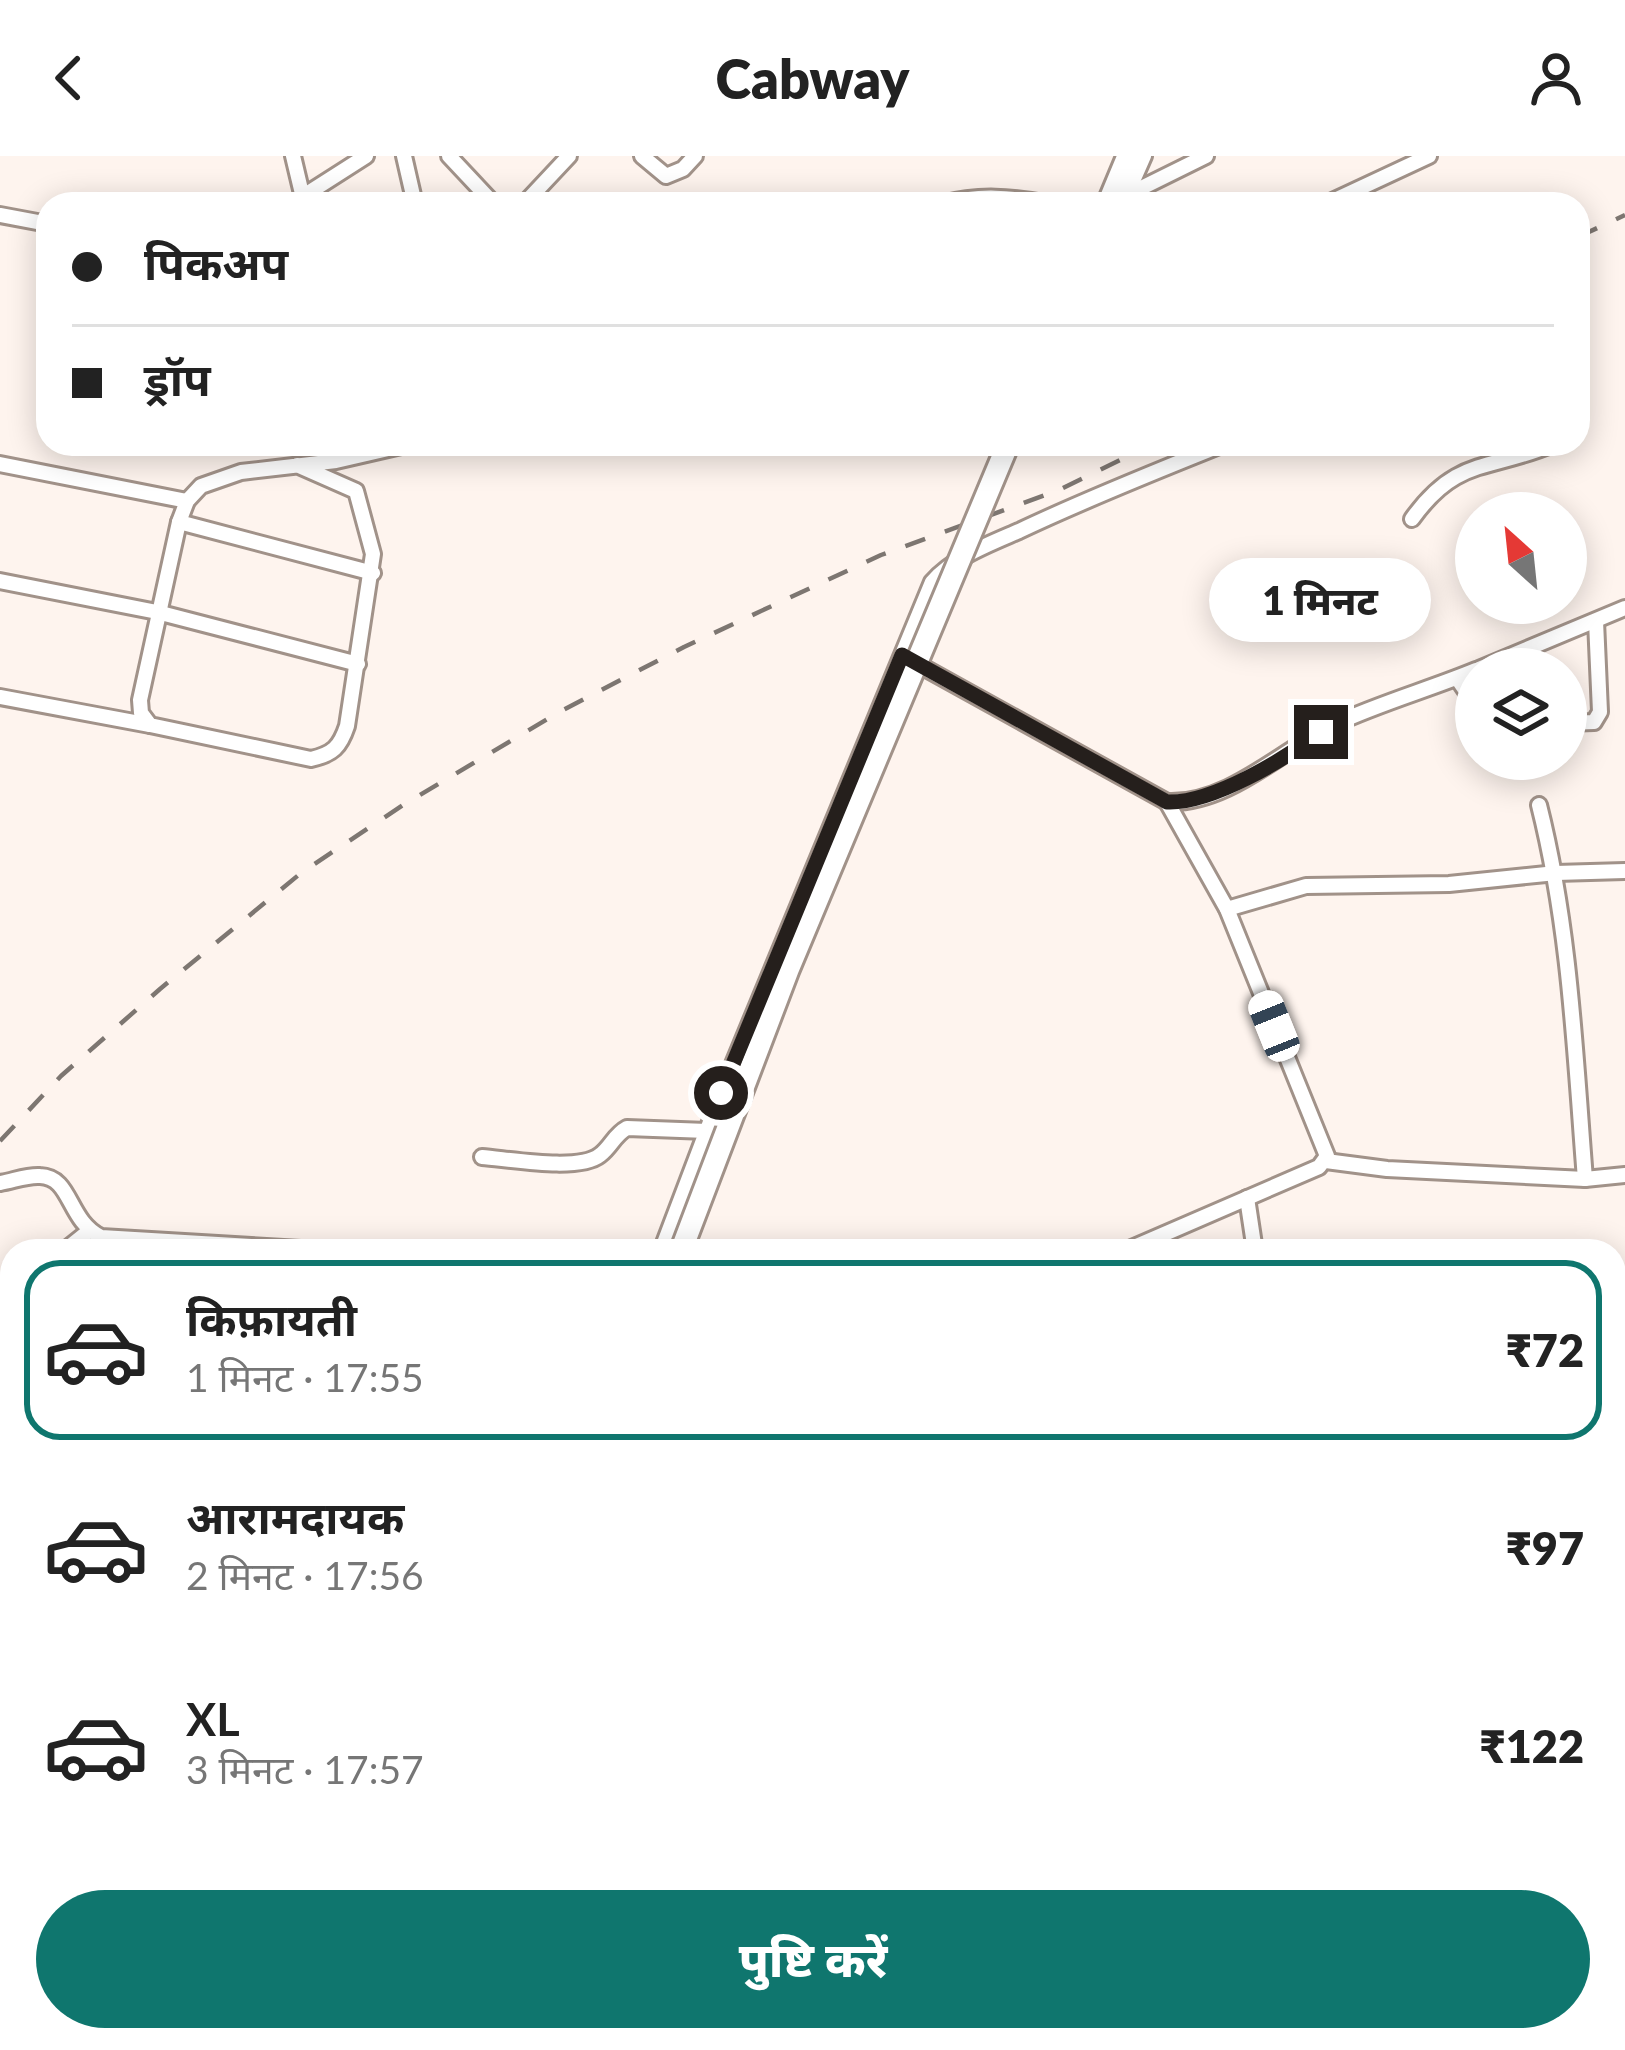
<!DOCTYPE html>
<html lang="hi">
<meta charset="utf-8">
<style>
body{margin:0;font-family:Lato,"Noto Sans Devanagari",sans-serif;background:#f6f6f6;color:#222;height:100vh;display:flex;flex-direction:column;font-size:45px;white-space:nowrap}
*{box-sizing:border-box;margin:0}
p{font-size:39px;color:#767676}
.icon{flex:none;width:66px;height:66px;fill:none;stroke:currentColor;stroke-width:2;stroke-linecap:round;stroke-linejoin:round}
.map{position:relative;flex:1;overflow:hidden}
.details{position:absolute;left:0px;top:1083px;width:1626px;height:813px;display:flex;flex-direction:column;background:#fff;border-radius:36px 36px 0 0;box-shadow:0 6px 30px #0003}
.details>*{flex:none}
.guide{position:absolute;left:36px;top:36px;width:1554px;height:264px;border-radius:36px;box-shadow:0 6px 30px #0003;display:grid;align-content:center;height:264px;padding:0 36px;background:#fff}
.needle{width:78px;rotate:333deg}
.buttons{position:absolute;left:1455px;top:336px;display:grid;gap:24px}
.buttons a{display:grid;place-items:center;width:132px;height:132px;border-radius:50%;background:#fff;box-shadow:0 6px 30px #0003;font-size:60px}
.end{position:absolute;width:54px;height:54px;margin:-27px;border:15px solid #251f1c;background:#fff;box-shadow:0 0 0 6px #fff}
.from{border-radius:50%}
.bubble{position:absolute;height:84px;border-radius:42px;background:#fff;box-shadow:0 6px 30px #0003;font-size:39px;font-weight:800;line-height:84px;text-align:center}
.car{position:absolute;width:36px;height:72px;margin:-36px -18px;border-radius:15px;box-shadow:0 0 9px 3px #0007;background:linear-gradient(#fff 24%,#345 0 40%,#fff 0 76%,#345 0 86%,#fff 0)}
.guide b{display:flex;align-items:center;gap:42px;height:114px;font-size:45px}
.guide b+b{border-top:3px solid #e0e0e0}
.guide i{width:30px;height:30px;background:#222}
ul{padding:21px 0 0;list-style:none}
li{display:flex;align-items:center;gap:36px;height:180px;margin:0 24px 18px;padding:0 12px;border:6px solid transparent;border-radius:36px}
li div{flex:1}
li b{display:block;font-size:45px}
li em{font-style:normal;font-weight:800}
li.selected{border-color:#0f766e}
li>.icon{width:108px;height:108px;stroke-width:1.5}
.action{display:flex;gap:24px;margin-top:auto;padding:24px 36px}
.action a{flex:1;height:138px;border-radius:72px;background:#0f766e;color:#fff;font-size:48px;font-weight:800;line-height:138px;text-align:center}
header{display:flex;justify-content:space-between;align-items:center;height:156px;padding:0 36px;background:#fff;font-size:54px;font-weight:800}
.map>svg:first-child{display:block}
</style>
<header><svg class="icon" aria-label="back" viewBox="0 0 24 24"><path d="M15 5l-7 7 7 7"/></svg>Cabway<svg class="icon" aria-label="person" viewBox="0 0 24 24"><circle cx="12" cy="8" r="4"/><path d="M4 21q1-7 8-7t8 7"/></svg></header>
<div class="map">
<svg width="1625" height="1894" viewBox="0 0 1625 1894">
<rect width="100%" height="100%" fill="#fef4ee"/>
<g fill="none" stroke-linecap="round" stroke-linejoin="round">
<defs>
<g id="street">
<path d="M293,0L303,42"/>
<path d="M404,0L415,48"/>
<path d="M449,0L494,48"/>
<path d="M642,0L666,20L683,13L695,0"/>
<path d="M1126,41L1144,0"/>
<path d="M291,48L366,0"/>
<path d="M524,48L569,0"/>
<path d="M942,48C980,38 1010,41 1049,48"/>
<path d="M1109,48L1206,0"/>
<path d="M1326,48L1429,0"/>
<path d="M0,59L48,68"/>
<path d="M0,308L187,345"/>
<path d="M297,309L356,335L373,398L347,570C340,591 333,598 311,603L150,569L141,557L140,544L179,366L187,345L201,330L241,316L336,305L410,288"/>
<path d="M1412,363C1457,300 1490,315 1553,288"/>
<path d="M179,366L373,417"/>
<path d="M0,425L157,456L358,508"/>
<path d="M912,505L1167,646C1228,649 1283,593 1335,568C1380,547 1430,533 1476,514"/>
<path d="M1479,513L1625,452"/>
<path d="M1457,522L1476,550"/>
<path d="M0,541L150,569"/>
<path d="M1566,567L1594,566L1600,556L1596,465"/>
<path d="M1539,649C1570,772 1575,897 1585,1023"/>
<path d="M1227,753L1306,730L1449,728L1556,717L1625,715"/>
<path d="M482,1001C509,1003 579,1016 600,999C611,991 614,979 627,972L707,975"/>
<path d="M1326,1005L1387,1013L1585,1023L1625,1019"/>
<path d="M0,1027C13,1025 27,1019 40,1020C72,1021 67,1064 101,1081L335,1095"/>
<path d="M1247,1042L1255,1095"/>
<path d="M64,1095L89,1075"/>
<path d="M661,1095L721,937L932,426C954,401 989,388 1019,375C1086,343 1155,316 1224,288"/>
<path d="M1125,1095L1319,1011L1327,1000L1227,753L1167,646"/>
<path d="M0,1133L12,1129"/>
<path d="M1614,1194L1625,1193"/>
<path d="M1614,1414L1625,1412"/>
<path d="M0,1509L12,1511"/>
<path d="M1614,1572L1625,1571"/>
<path d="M1614,1681L1625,1780"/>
</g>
<g id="primary">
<path d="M1108,48L1128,0"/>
<path d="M334,1894L338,1884"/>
<path d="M366,1894L371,1884"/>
</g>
</defs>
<!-- street casing -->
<use href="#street" stroke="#a19289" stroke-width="20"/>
<!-- primary casing -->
<use href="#primary" stroke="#a19289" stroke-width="27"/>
<!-- street -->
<use href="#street" stroke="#fff" stroke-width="14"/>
<!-- primary -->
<use href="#primary" stroke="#fff" stroke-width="21"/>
<!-- rail -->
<g stroke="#7d7671" stroke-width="4.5" stroke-dasharray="21 21" stroke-linecap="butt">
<path d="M1578,81L1625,59"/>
<path d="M0,985L61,920L160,833L301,717L403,649L561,555L684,491L881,399L1059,334L1153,288"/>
</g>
<defs>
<path id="primary-bridge" d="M681,1095L788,814L1008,288"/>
</defs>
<!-- primary-bridge casing -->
<use href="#primary-bridge" stroke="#a19289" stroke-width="27" stroke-linecap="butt"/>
<!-- primary-bridge -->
<use href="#primary-bridge" stroke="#fff" stroke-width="21"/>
</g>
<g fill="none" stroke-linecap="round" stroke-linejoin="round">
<!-- route -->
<path stroke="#251f1c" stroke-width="15" d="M721,937L902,499L1167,646C1212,648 1285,603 1321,576"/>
</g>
</svg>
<div class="buttons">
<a><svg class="needle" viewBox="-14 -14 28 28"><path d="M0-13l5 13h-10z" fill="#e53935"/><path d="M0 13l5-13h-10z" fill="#767676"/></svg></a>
<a><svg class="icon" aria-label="layers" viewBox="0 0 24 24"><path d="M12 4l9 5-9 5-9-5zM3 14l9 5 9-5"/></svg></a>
</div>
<i class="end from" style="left:721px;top:937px"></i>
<i class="end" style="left:1321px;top:576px"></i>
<div class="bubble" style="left:1209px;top:402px;width:222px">1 मिनट</div>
<i class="car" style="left:1274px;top:870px;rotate:338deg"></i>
<div class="guide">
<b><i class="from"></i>पिकअप</b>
<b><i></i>ड्रॉप</b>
</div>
<section class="details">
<ul>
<li class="selected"><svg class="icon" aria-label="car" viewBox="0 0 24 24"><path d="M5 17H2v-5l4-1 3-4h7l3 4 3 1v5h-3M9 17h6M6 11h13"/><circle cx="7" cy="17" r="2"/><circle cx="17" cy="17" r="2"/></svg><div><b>किफ़ायती</b><p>1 मिनट · 17:55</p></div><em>₹72</em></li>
<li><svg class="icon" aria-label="car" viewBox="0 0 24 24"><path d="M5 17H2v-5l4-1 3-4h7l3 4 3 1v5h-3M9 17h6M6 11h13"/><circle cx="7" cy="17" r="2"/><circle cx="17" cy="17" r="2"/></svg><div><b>आरामदायक</b><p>2 मिनट · 17:56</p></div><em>₹97</em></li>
<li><svg class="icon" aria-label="car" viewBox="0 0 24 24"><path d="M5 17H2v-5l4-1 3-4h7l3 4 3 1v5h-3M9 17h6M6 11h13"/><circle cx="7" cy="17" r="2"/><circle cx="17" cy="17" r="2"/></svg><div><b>XL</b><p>3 मिनट · 17:57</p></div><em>₹122</em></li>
</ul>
<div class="action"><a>पुष्टि करें</a></div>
</section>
</div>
